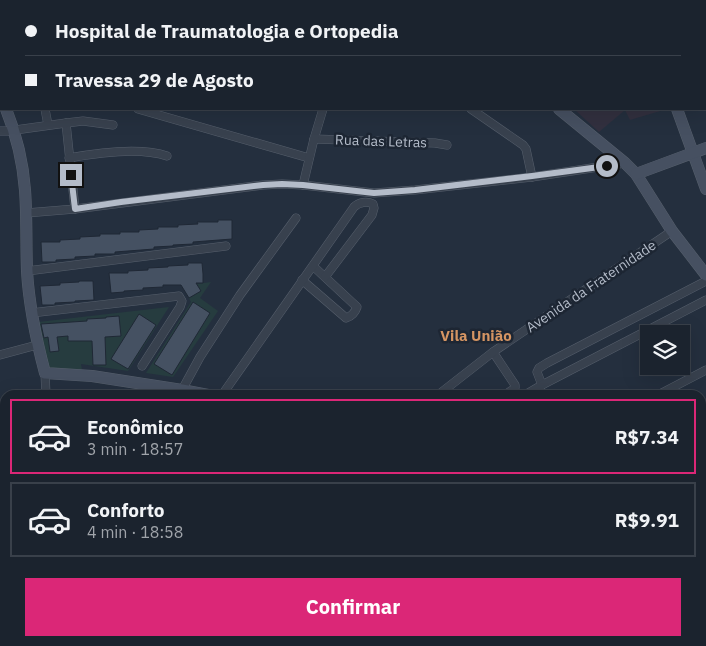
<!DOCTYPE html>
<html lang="pt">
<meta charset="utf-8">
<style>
body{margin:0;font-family:"IBM Plex Sans",sans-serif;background:#282f3a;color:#f1f3f6;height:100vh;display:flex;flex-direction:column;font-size:19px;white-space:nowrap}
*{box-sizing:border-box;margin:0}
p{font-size:16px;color:#a0a4aa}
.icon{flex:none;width:28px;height:28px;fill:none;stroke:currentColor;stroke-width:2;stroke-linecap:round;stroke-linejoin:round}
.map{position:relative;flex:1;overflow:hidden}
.drawer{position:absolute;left:0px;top:390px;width:706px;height:256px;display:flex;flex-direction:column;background:#1b232e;border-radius:15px 15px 0 0;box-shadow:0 5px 20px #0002,0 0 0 1px #39404a}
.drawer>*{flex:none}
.hud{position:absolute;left:0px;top:0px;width:706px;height:110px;box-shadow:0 5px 20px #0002,0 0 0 1px #39404a;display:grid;align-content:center;height:110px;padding:0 25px;background:#1b232e}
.controls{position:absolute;left:640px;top:325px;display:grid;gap:10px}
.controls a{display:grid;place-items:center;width:50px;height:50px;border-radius:0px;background:#1b232e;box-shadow:0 5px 20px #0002,0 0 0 1px #39404a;font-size:25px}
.end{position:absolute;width:22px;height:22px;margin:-11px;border:6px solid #b4bcc9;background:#111;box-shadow:0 0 0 2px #111}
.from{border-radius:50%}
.hud b{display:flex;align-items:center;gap:18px;height:48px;font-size:19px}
.hud b+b{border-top:1px solid #39404a}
.hud i{width:12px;height:12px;background:#f1f3f6}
ul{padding:9px 0 0;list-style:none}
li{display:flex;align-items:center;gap:15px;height:75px;margin:0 10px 8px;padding:0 15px;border:2px solid #39404a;border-radius:0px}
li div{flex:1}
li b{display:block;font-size:19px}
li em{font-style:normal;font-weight:700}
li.on{border-color:#db2777}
li>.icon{width:45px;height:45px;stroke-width:1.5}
.action{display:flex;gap:10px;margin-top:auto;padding:10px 25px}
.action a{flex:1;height:58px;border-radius:0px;background:#db2777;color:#fff;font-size:20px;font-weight:700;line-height:58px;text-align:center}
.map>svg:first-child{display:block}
</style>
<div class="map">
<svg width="706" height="646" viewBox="0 0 706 646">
<rect width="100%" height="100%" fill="#242f3e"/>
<!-- medical -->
<path fill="#32303f" d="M574,109H667L630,120L625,110L599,132Z"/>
<!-- green -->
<g fill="#263c3f">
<path d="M211,282L200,298L218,311L173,377L146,373L191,302L182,286Z"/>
<path d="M169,307L128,371L81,364L82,370L48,368L38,322Z"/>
</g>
<!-- building -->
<g fill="#455162" stroke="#1f2835">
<path d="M218,220H232V239L193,242V244L173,245V246L154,247V249L115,252V254H95V256L75,257V259L56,260V262H42L41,242H60V240L80,239V237L100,236V234H120V232H139V230L158,229V227H178V225L198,224L197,222H218Z"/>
<path d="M188,263H202L203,274V283H196L201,291L189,298L181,285H163V287L143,288V290L124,291V292L111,293L109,273H128V271L148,270V268L168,267V266L188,265Z"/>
<path d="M79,281H93L94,300L75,301V302L55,303V305H42L40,286L60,285V283L79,282Z"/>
<path d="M193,302L210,313L172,375L154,364Z"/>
<path d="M139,314L156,325L128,369L111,359Z"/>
<path d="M119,316L121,336L105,337L106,365H93L92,341H68V336L57,337L59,351L50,352L48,337L44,338L41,324L87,321V319L106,318V317Z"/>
</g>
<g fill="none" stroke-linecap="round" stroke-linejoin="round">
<defs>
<g id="street">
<path d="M350,0L351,1"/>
<path d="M402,0L403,1"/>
<path d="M536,0V1"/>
<path d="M48,1L49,0"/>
<path d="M705,21H706"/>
<path d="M0,24L1,25"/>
<path d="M45,109L48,125"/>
<path d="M138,109L309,158"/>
<path d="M471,109L523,145L526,149L532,177"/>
<path d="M66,123L75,209"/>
<path d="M0,131H8L66,123L83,121L113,125"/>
<path d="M314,139L435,143L447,145"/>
<path d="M69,158C96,153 141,147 167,156"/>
<path d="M303,185L314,139L323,109"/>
<path d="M26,213L75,209L263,185L282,184L303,185L374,193L415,190L532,177L625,163"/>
<path d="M27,271L226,246"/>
<path d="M302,280L346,318C352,316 355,313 357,307L313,266"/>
<path d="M31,313L179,296L182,301L180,307L142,366"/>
<path d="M493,352L515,385V388L505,395"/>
<path d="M0,355L37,345"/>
<path d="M45,373L46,395"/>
<path d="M542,385L537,372L539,368L547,363L706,281"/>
<path d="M182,390L200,357L240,295L296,218"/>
<path d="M222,395L354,207C359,202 367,201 373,204L374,208L372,215L325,277"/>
<path d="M438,395L493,352L672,231"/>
<path d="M525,395L542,385L706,300"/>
<path d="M658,395L706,370"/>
<path d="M701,416L706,415"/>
<path d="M0,497L5,498"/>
<path d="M408,641L411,646"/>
<path d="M468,641L471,646"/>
<path d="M541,641L544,646"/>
<path d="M37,646V641"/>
<path d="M194,646L207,641"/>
<path d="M328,646L339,641"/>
<path d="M609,646L617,641"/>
</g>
<g id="secondary">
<path d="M315,0L319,1"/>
<path d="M638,0V1"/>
<path d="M0,95L1,98"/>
<path d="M6,109C16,134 23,163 25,190C27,217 26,244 27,271C29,306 36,339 45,373L92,376L182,390L208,395"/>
<path d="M559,109L625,163L636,174L672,231L706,275"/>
<path d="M677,109L706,189"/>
<path d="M636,174L706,148"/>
<path d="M361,641L364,646"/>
</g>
</defs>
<!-- street casing -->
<use href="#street" stroke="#565f6c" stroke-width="9"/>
<!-- secondary casing -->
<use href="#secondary" stroke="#565f6c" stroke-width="12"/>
<!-- street -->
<use href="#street" stroke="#38414e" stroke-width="8"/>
<!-- secondary -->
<use href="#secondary" stroke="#465061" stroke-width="11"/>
</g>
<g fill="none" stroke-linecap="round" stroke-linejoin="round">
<!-- route -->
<path stroke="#b4bcc9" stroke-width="6" d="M71,175L75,209L121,202L263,185L282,184L303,185L374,193L415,190L532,176L607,166"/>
</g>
<g text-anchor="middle" stroke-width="5" stroke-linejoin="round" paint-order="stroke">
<!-- street labels -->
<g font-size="14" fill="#b4bcc9" stroke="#1d2633">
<text transform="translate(381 141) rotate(2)" y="5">Rua das Letras</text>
<text transform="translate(591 286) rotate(-34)" y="5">Avenida da Fraternidade</text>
</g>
<!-- neighbourhood labels -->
<g font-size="15" font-weight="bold" fill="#d59563" stroke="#1d2633">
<text x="476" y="341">Vila União</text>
</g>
</g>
</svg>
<div class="controls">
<a><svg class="icon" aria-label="layers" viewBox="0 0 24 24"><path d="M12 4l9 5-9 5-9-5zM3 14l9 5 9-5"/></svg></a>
</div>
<i class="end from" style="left:607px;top:166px"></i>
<i class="end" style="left:71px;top:175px"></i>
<div class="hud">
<b><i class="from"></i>Hospital de Traumatologia e Ortopedia</b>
<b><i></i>Travessa 29 de Agosto</b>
</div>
<section class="drawer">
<ul>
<li class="on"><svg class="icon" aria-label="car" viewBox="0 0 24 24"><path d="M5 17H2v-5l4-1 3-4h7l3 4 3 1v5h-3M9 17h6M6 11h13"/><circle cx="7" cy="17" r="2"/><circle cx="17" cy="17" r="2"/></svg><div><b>Econômico</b><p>3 min · 18:57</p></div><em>R$7.34</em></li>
<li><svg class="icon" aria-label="car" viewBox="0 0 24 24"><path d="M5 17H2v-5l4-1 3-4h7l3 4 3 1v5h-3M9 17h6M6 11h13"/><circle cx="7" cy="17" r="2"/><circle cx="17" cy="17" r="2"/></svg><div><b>Conforto</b><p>4 min · 18:58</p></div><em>R$9.91</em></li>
</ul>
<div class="action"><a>Confirmar</a></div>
</section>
</div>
